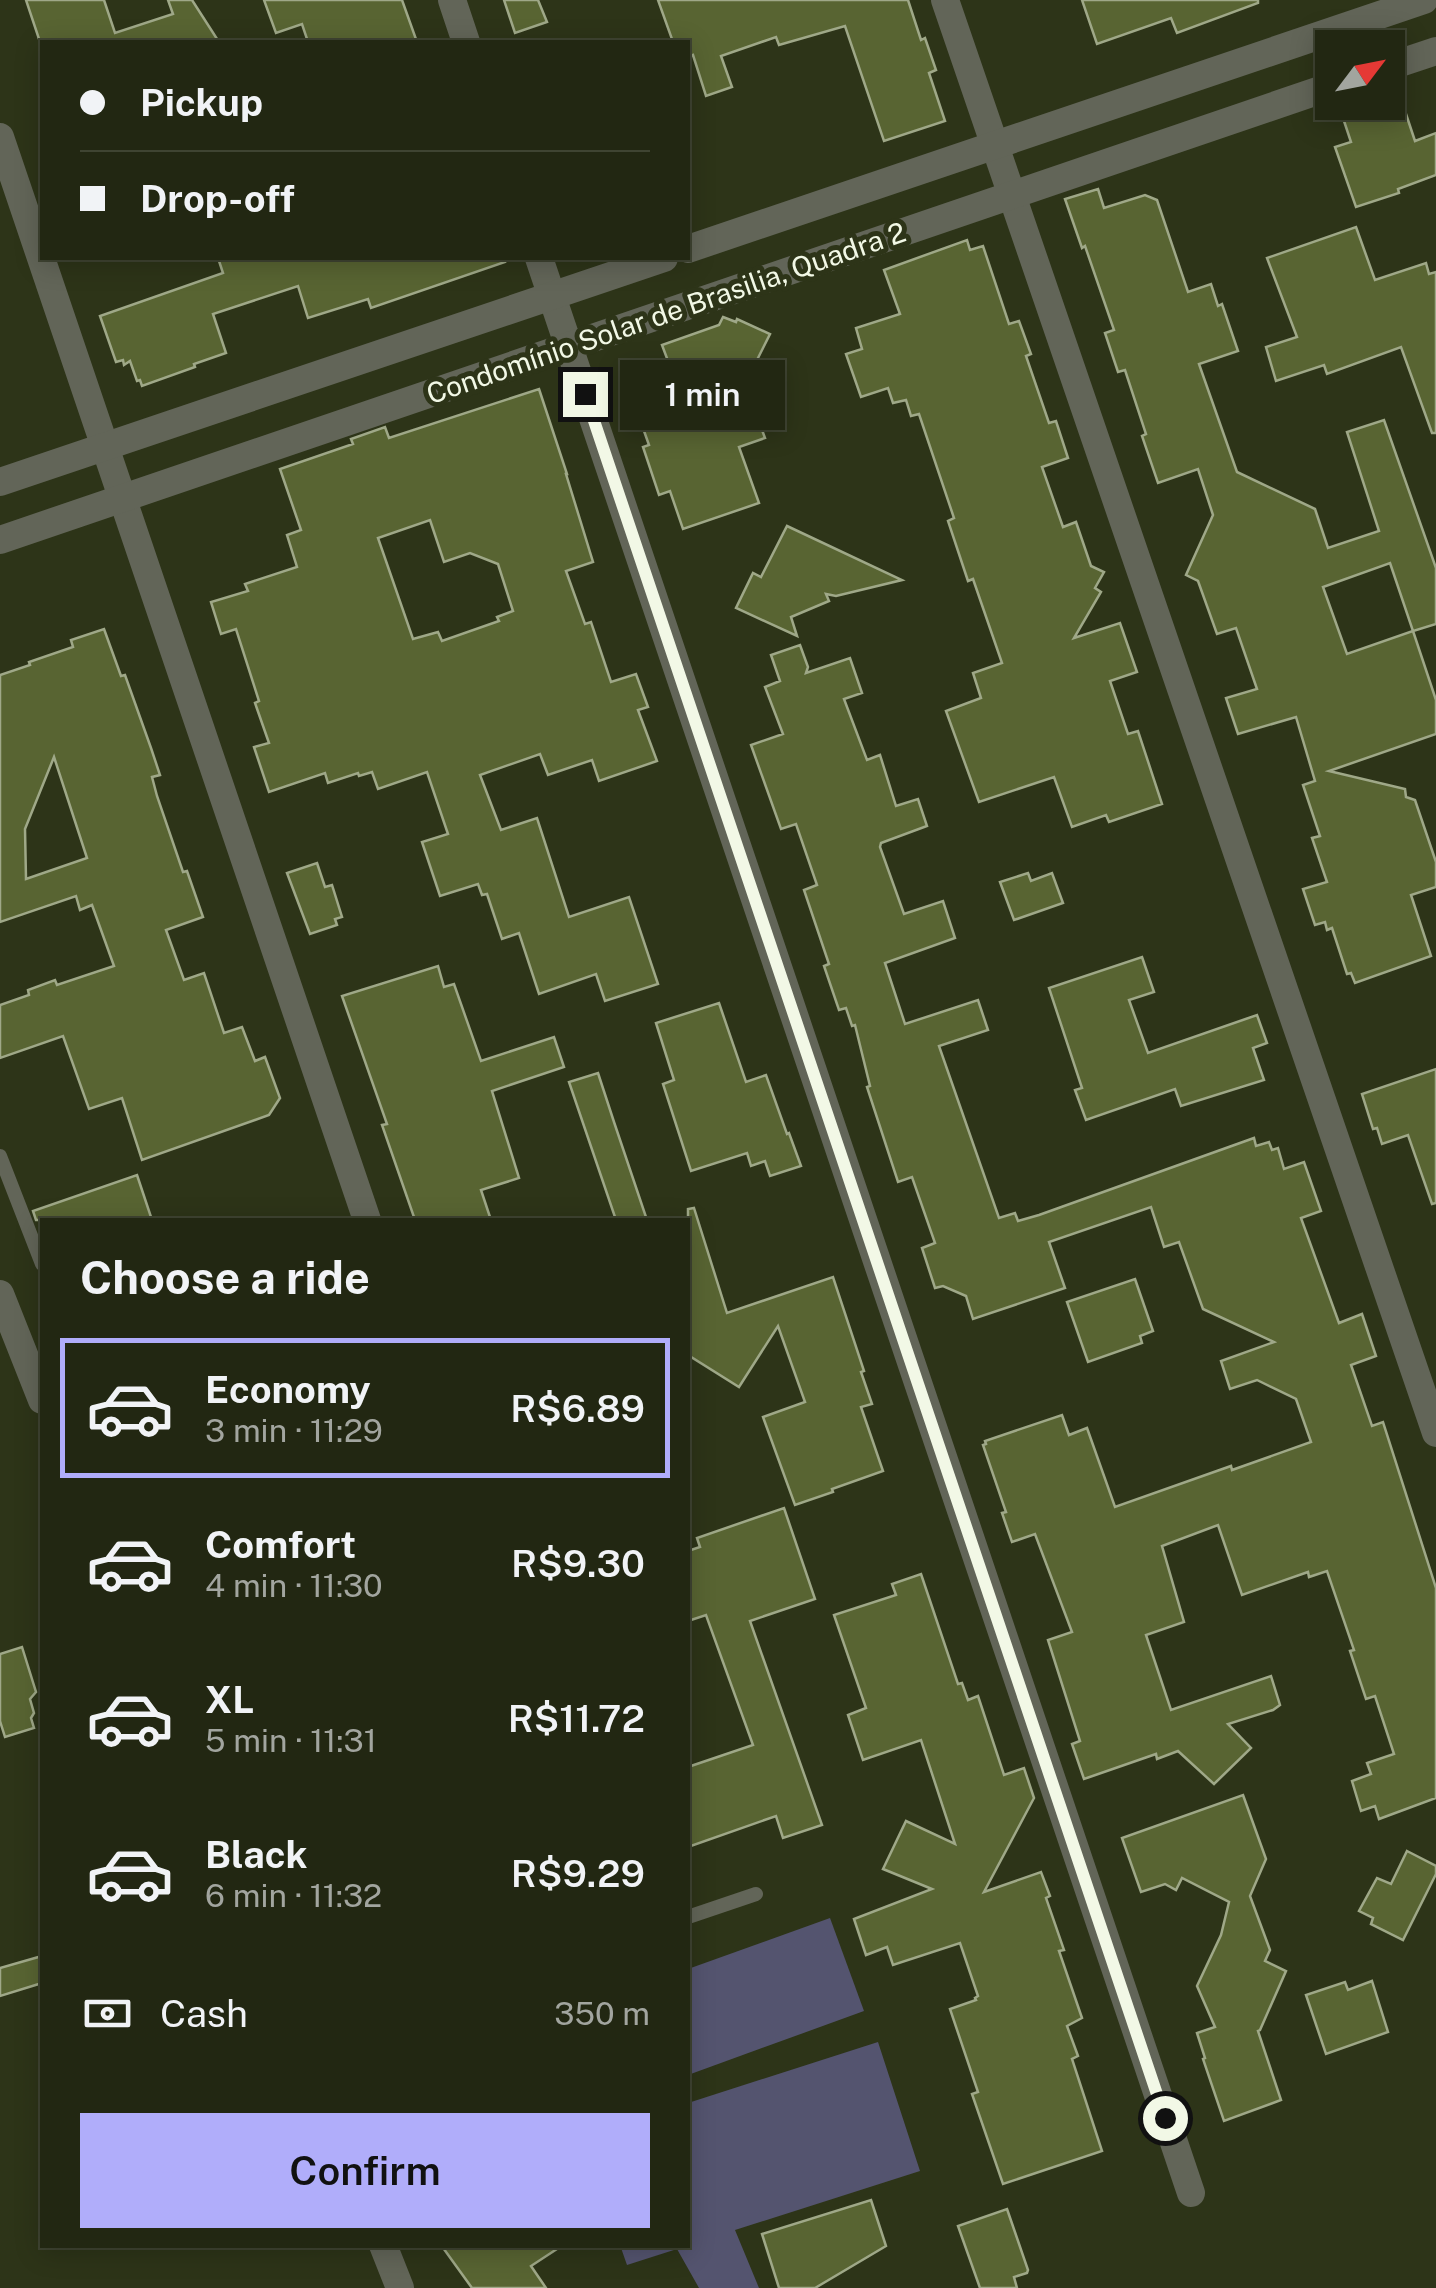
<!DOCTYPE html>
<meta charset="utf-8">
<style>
body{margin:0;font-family:"Public Sans",sans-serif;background:#2a2f1b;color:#f1f3f6;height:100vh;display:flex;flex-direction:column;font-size:38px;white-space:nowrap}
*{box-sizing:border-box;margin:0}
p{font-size:32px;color:#a2a59f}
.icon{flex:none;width:55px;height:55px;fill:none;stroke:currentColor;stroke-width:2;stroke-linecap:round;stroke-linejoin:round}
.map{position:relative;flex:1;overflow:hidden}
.sheet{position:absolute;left:40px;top:1218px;width:650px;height:1030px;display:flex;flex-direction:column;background:#222712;border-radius:0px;box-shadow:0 5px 25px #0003,0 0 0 2px #3f4432}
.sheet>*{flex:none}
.guide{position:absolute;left:40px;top:40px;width:650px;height:220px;border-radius:0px;box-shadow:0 5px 25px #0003,0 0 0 2px #3f4432;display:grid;align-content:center;height:220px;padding:0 40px;background:#222712}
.needle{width:65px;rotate:58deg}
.buttons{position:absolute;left:1315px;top:30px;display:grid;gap:20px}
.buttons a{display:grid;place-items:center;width:90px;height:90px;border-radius:0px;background:#222712;box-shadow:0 5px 25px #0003,0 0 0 2px #3f4432;font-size:50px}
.end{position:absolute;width:45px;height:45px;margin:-22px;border:12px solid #f2f8e6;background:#111;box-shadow:0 0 0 5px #111}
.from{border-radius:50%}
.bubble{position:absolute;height:70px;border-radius:0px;background:#222712;box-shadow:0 5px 25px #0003,0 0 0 2px #3f4432;font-size:32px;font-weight:600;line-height:70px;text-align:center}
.guide b{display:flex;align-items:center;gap:35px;height:95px;font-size:38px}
.guide b+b{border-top:2px solid #3f4432}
.guide i{width:25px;height:25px;background:#f1f3f6}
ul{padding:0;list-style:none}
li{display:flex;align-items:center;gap:30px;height:140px;margin:0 20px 15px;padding:0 20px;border:5px solid transparent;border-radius:0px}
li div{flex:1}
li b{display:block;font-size:38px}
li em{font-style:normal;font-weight:600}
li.active{border-color:#b0adfa}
li>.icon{width:90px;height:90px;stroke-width:1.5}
h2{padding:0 40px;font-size:45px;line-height:120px}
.pay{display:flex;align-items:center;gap:25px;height:110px;padding:0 40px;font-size:38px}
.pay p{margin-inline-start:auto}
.button{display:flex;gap:20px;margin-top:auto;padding:20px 40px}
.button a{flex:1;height:115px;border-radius:0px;background:#b0adfa;color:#111;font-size:40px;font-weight:600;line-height:115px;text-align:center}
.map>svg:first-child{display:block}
</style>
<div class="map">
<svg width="1436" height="2288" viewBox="0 0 1436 2288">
<rect width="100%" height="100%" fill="#2d3418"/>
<!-- green -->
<g fill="#54546f">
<path d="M830,1918L864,2011L688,2075V1969Z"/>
<path d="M878,2042L920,2171L735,2230L759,2288H699L677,2249L627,2265L620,2245H688V2103Z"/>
</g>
<!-- building -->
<g fill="#586432" stroke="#9fa888" stroke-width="2.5" fill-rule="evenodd">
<path d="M26,0H104L115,33L173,14L168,0H192L219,42H40Z"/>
<path d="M264,0H402L417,42H308L302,24L276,33Z"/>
<path d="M504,0H538L547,22L515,33Z"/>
<path d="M658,0H908L921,40L925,38L936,70L929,73L945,121L884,141L845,26L779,45L776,37L721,56L732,87L706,96L693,55L688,57V42H673Z"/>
<path d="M1082,0H1258V3L1177,33L1171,18L1097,44Z"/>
<path d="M1402,102L1415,141L1436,133V175L1398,189L1399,193L1356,207L1335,147L1351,142L1344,121Z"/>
<path d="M1098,189L1104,208L1145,195L1157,200L1188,292L1211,284L1218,306L1222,304L1238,351L1199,364L1237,472L1315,509L1328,548L1379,531L1347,432L1384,420L1436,568V624L1413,631L1436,700V734L1329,771L1405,789L1406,797L1415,800L1436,862V887L1411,895L1431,956L1355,983L1351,973L1347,974L1332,928L1327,930L1325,922L1315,925L1303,889L1327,882L1312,838L1320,836L1303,785L1315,781L1296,717L1238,734L1226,698L1257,689L1236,628L1217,634L1198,581L1186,575L1213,515L1198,469L1158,483L1142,436L1146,434L1125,370L1118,372L1105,333L1114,330L1085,246L1082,248L1065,199ZM1390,563L1413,631L1347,654L1323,587Z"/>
<path d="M1356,227L1375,280L1426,263L1429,274L1436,272V433H1432L1401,347L1327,374L1324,365L1276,381L1266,347L1297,337L1267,258Z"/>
<path d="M967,240L970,250L983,246L1009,324L1019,321L1031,354L1026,356L1049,423L1056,421L1068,458L1042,467L1063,527L1076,522L1091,566L1104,572L1095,588L1101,592L1074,638L1120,623L1137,672L1110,681L1128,734L1138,731L1162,804L1109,822L1106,815L1072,827L1054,777L979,802L946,711L981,698L973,673L1002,663L973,579L968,581L948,521L954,518L919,414L911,416L906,400L893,403L888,388L861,397L846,354L862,349L856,328L900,314L884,270Z"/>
<path d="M218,258H504L505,262L371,308L368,299L308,318L298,286L213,314L226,353L194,364L195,367L142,386L140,380L137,381L130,361L124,365L123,360L116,362L100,316L223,273Z"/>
<path d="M723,317L736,322L737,319L770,334L745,384L765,438L739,447L759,503L683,529L670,491L659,495L643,447L649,445L638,414L645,412L634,381L671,369L662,345L719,325Z"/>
<path d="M539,389L567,474H566L593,562L566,571L585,624L591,622L611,682L636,674L648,707L638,710L657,761L599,781L592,760L548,775L540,754L480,775L501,830L537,818L569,917L629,897L658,984L605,1001L596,974L539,994L519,933L502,939L487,894L482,895L478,884L440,896L422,842L448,834L427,772L378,789L372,772L359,776L358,773L328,783L325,773L269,792L254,747L269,743L255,703L259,701L236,629L221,634L211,602L248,591L245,584L297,567L287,535L301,530L280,469L353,444L351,439L385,427L389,438ZM430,520L444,562L470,553L498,564L513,611L497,617L499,621L442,641L438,632L413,639L378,538Z"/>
<path d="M787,526L902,580L836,596L826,594L829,601L791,617L797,636L736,608L753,573L761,577Z"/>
<path d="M104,629L121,676L125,675L151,748L160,775L152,777L157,796L183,872L187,871L203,917L166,930L184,980L204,973L224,1033L242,1027L255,1061L265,1057L280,1098L269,1115L142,1160L122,1098L89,1109L63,1036L0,1058V1005L29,995L28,990L55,980L57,985L114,966L92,905L80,910L76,896L0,922V675L30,665L29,662L73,647L71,640ZM54,757L87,858L26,879L25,829Z"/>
<path d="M800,645L808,667L806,673L850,658L862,693L844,699L867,760L880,755L896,806L918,799L927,826L881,843L880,847L904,914L943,901L955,938L885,963L905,1024L978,1000L988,1030L939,1046L999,1218L1015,1213L1018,1221L1039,1215L1254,1138L1256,1146L1269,1142L1272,1150L1278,1148L1284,1169L1304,1162L1321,1211L1301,1218L1339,1323L1362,1314L1376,1356L1351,1365L1372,1426L1383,1422L1436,1588V1798L1379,1819L1375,1806L1361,1811L1352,1781L1371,1774L1367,1763L1394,1754L1375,1696L1366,1699L1350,1651L1354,1650L1327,1571L1309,1577L1308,1572L1242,1595L1218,1525L1162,1546L1184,1622L1146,1635L1171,1710L1271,1676L1280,1705L1273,1710L1228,1724L1251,1748L1214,1784L1178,1751L1157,1759L1156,1754L1084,1779L1072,1744L1080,1741L1048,1640L1072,1632L1035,1534L1012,1542L1002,1513L1006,1512L983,1445L986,1444L985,1441L1062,1415L1069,1435L1087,1428L1115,1507L1231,1466L1232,1470L1311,1442L1296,1399L1257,1380L1230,1389L1221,1361L1274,1342L1203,1309L1179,1242L1164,1247L1151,1207L1049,1242L1065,1288L973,1319L966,1296L943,1286L935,1288L922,1248L935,1243L912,1177L898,1182L867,1087L870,1086L855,1025L852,1026L846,1008L839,1010L824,966L829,964L804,890L817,885L796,824L781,829L751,745L783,734L765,687L780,681L771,655Z"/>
<path d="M317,863L325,887L332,885L342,917L335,919L337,925L310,934L287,873Z"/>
<path d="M1028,873L1031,881L1052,873L1063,903L1014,920L1000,882Z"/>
<path d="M1142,957L1154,992L1129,1000L1148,1053L1257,1015L1267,1043L1253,1048L1264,1080L1181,1106L1175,1089L1086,1120L1075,1090L1082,1088L1049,988Z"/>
<path d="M438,966L444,987L454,984L481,1061L554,1037L564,1067L492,1091L519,1178L481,1190L491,1220H415L382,1125L387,1124L342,996Z"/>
<path d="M719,1003L746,1082L766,1075L787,1134L789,1133L801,1166L770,1176L765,1161L751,1166L747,1153L691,1171L663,1084L674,1080L656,1023Z"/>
<path d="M1436,1069V1203L1432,1204L1408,1135L1382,1144L1377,1128L1373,1129L1362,1094Z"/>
<path d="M598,1073L614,1122L647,1220H616L569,1082Z"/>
<path d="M137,1175L152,1220H36L33,1211Z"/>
<path d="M694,1208L727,1313L833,1277L864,1371L861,1372L872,1404L861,1407L883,1471L832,1489L833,1492L795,1505L763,1417L805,1402L778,1326L739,1387L688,1355V1209Z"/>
<path d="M1135,1279L1153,1331L1140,1336L1142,1343L1088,1362L1067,1302Z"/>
<path d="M784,1508L815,1599L750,1621L822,1825L783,1838L776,1816L688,1847V1767L753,1745L706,1615L688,1621V1551L700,1547L697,1538Z"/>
<path d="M921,1574L958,1684L962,1683L968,1700L978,1696L1004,1775L1024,1768L1034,1798L984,1892L1041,1872L1050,1896L1046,1898L1064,1950L1059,1951L1082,2018L1067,2026L1078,2056L1072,2059L1102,2151L1003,2184L972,2094L978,2092L950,2009L976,2000L975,1998L978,1996L960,1943L893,1965L887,1947L866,1955L854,1919L932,1889L883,1869L906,1821L955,1844L921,1740L863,1760L848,1715L866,1708L834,1615L896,1595L892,1584Z"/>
<path d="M22,1647L36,1692L30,1699L34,1713L31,1718L34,1728L5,1737L0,1721V1654Z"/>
<path d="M1243,1795L1266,1859L1250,1896L1270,1950L1265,1961L1286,1971L1260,2030L1258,2031L1281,2100L1224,2121L1203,2059L1205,2058L1197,2033L1215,2027L1197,1986L1221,1935L1229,1902L1182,1878L1176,1890L1165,1884L1141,1892L1122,1838Z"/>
<path d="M1407,1851L1436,1866V1874L1403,1940L1371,1924L1373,1918L1359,1911L1377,1878L1391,1884Z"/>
<path d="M42,1956V1983L0,1996V1968Z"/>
<path d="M1372,1981L1388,2032L1326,2054L1306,1995L1345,1982L1348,1990Z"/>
<path d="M871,2200L886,2246L815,2288H779L762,2234Z"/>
<path d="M1007,2209L1028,2270L1027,2273L1014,2277L1017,2288H980L958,2226Z"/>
<path d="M441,2245H563L531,2266L546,2288H472Z"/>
</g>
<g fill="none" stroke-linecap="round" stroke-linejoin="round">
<!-- service -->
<g stroke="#626558" stroke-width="14">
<path d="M0,1156L42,1264"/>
<path d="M688,1917L756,1894"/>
</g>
<!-- minor -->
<g stroke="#626558" stroke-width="28">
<path d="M452,0L466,42"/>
<path d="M945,0L1436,1433"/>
<path d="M0,137L367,1220"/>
<path d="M539,258L1191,2193"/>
</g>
<!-- tertiary -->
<g stroke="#626558" stroke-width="28">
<path d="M1388,67L1436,51"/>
<path d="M688,249L1424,0"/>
<path d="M0,482L664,258"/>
<path d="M0,540L1332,86"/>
<path d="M0,1294L42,1400"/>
<path d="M383,2245L400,2288"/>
</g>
</g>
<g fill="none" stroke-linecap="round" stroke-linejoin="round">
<!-- route -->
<path stroke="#f2f8e6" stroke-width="12" d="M585,394L1165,2118"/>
</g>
<g text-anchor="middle" stroke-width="10" stroke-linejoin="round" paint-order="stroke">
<!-- street labels -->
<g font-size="28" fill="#f2f8e6" stroke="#2d3418">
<text transform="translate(666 313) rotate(-19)" y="10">Condomínio Solar de Brasilia, Quadra 2</text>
</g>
</g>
</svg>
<div class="buttons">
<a><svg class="needle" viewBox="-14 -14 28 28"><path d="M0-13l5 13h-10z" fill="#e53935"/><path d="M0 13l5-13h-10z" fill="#a2a59f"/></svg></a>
</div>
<i class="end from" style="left:1165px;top:2118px"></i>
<i class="end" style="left:585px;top:394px"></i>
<div class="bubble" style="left:620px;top:360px;width:165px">1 min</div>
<div class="guide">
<b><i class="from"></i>Pickup</b>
<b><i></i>Drop-off</b>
</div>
<section class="sheet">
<h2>Choose a ride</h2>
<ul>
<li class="active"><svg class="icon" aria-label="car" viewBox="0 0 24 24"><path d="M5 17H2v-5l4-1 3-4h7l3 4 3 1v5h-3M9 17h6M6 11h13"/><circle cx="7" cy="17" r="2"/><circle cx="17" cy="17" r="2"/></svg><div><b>Economy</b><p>3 min · 11:29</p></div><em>R$6.89</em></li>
<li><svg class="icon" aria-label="car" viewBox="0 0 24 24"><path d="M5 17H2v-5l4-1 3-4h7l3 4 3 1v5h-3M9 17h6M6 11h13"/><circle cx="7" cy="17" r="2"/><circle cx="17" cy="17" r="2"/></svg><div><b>Comfort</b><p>4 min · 11:30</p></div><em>R$9.30</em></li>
<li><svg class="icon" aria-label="car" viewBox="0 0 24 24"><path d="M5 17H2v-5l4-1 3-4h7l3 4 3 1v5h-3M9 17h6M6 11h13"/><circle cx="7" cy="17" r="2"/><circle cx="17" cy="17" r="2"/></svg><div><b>XL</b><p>5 min · 11:31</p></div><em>R$11.72</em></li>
<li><svg class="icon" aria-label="car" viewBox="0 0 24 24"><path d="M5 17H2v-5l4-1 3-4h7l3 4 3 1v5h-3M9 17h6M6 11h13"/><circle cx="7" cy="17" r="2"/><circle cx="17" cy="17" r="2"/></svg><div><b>Black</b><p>6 min · 11:32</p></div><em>R$9.29</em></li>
</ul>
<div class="pay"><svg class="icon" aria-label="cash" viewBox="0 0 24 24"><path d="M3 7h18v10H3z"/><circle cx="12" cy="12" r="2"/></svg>Cash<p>350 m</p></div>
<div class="button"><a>Confirm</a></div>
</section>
</div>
